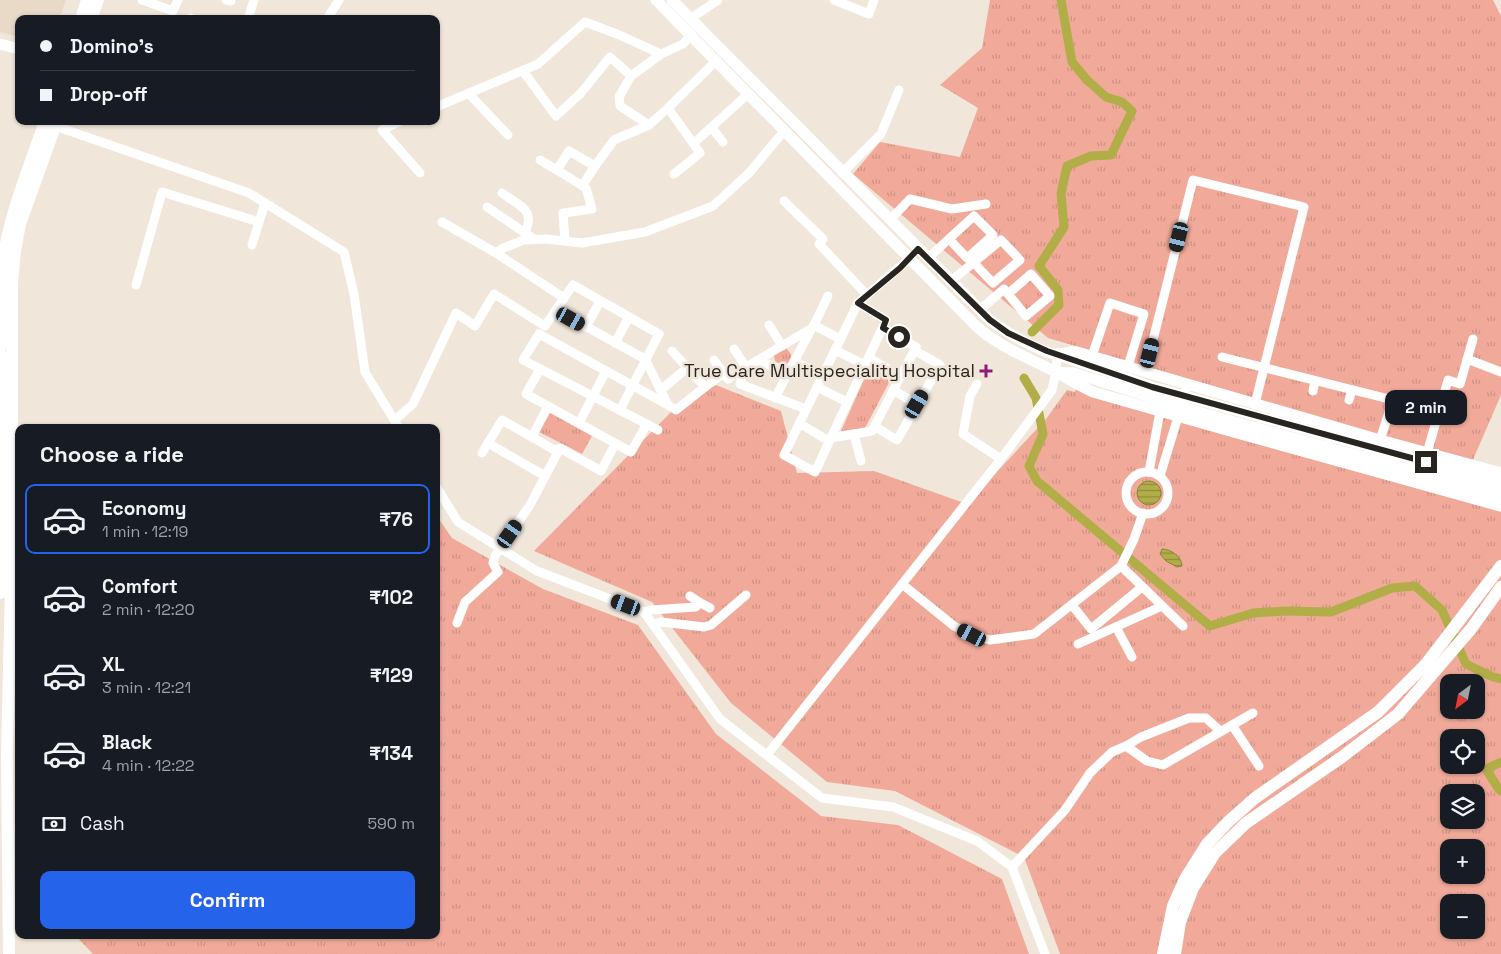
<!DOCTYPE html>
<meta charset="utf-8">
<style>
body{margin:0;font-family:"Space Grotesk",sans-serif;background:#20242c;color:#f1f3f6;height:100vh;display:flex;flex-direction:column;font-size:19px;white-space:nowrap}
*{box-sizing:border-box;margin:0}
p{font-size:16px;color:#9ea1a6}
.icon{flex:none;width:28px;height:28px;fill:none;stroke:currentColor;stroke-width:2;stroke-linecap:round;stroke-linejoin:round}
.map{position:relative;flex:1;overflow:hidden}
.panel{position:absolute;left:15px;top:424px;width:425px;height:515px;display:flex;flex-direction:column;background:#171b24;border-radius:10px;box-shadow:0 1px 4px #0004}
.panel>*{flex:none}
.top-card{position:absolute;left:15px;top:15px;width:425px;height:110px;border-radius:10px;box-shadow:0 1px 4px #0004;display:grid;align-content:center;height:110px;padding:0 25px;background:#171b24}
.needle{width:32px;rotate:212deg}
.buttons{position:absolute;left:1440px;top:674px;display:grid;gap:10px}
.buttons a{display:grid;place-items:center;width:45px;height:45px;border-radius:10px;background:#171b24;box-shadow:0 1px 4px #0004;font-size:25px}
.end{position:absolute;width:22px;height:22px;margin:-11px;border:6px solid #28241f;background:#fff;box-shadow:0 0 0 2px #fff}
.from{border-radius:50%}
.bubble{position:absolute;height:35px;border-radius:10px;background:#171b24;box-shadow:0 1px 4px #0004;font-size:16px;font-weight:700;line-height:35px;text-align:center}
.car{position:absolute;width:15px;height:30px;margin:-15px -8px;border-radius:6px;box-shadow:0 0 4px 1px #0007;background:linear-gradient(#222 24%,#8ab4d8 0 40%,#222 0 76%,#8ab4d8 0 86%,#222 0)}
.top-card b{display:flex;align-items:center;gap:18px;height:48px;font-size:19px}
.top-card b+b{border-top:1px solid #363941}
.top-card i{width:12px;height:12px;background:#f1f3f6}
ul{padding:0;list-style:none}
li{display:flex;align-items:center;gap:15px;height:70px;margin:0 10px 8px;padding:0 15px;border:2px solid transparent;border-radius:10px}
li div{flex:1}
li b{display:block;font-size:19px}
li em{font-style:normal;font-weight:700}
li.selected{border-color:#2563eb}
li>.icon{width:45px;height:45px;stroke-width:1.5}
h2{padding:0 25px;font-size:22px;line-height:60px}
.pay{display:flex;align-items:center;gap:12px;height:55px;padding:0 25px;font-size:19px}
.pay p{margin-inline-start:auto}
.cta{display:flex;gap:10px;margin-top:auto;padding:10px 25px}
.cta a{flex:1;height:58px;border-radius:10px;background:#2563eb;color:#fff;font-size:20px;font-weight:700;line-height:58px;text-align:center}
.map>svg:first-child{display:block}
</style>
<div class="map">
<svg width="1501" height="954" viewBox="0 0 1501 954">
<defs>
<pattern id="grass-tufts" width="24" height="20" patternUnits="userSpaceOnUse" patternTransform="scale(1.25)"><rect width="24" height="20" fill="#f1aa9a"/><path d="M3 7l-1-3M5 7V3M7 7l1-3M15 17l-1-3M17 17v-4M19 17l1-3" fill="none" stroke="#cf9284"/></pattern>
<pattern id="water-rules" width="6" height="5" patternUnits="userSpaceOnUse" patternTransform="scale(1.25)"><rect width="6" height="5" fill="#b1ae48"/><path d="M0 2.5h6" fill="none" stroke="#908d3b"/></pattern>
</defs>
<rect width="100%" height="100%" fill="#f1e6da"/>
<!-- built -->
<path fill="#e9d9c7" d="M0,0H66L59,19H19V37L0,32Z"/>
<!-- grass -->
<g fill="url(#grass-tufts)" fill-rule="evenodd">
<path d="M990,0H1493L1501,16V395L1472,462L1048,338L853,174L880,142L960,157L978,108L940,85L982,48Z"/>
<path d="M786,348L791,354V360L786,364H780L775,361L774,355Z"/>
<path d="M871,364L893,375L865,428L841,431Z"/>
<path d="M716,385L781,411L797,473L874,471L967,504L1046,419L1067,390L1074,392L1077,389L1176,421L1501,512V954H1060L1024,857L895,791L827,782L731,703L652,602L534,551L677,406ZM1449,682H1476V710H1449ZM1449,738H1476V765H1449ZM1449,792H1476V820H1449ZM1449,848H1476V875H1449ZM1449,902H1476V930H1449Z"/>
<path d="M550,413L592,436L582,454L539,432Z"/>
<path d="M436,515L452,538L543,589L638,625L716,734L821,816L898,825L1002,879L1029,954H93L75,935H436Z"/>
</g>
<!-- water -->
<g fill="url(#water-rules)" stroke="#88853c">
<circle cx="1149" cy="493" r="12"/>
<path d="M1162,549C1171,549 1182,557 1182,566L1177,567L1166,561L1160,554Z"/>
</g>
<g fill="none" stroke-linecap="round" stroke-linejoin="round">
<!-- canal -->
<g stroke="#b1ae48" stroke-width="9">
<path d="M1032,332L1059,305L1058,290L1039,266L1064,227L1061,194L1067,166L1091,156L1111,155L1132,111L1122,102L1106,97L1087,80L1072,62L1061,0"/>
<path d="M1024,378L1036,398L1043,434L1029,466L1037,481L1210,626L1253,613L1285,611L1331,612L1392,588L1415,586L1442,610L1466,664L1493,677L1501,679"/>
<path d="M1501,762L1486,769L1498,788L1501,791"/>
</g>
<!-- minor -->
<g stroke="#fff" stroke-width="9">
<path d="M142,0L173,11L178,0"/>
<path d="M226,0L231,1"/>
<path d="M834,0L869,14L874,0"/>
<path d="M191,18V19"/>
<path d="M248,19L254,0"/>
<path d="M327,19L339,0"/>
<path d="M690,19L718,0"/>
<path d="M523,71L556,116L581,93L610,57L631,76L661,54"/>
<path d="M631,76L619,97L620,106L649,125L668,108L700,153L674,174"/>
<path d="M469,94L508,135"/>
<path d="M436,107L538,64L585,22L617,34L661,54L683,44L691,35"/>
<path d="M668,108L716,61"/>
<path d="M401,121L382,130L420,173"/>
<path d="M55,126L249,193L344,252L354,294L365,372L399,428"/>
<path d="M712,128L723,142"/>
<path d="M694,143L748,94"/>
<path d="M540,160L557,170"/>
<path d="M842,173L881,134L899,90"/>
<path d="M582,186L595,166"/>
<path d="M502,193C519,206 536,209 525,232"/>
<path d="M784,201L823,239L819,244L867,295"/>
<path d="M487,207L534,239"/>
<path d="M890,220L910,199L952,209L986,204"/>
<path d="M442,222L496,253L503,248L524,240L546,239L582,243L645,232L713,206L750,172L784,131"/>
<path d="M565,241L563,213L592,209L586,188L557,170L569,151L595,166L614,140L649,125"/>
<path d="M252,245L259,222"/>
<path d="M928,258L974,216L993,235L967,258L949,239"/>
<path d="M951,281L1001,240L1020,260L993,283L974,263"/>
<path d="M136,285L162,192L259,222L265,203"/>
<path d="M564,298L573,285L659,334L620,410"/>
<path d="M858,303L886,320L815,472L784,455L858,303L910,258"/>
<path d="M556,310L645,359L668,405L539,334L523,360L658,430"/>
<path d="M980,310L1004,289L1026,316L1050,296L1031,274L1008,294"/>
<path d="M769,325L782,346"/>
<path d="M814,325L828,296"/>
<path d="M586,327L600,301"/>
<path d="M812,328L758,360L788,373L812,328L814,325L840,339"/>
<path d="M615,343L629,317"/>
<path d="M734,349L746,367"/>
<path d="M835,350L865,365"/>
<path d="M1092,356L1110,303L1144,314L1128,366"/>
<path d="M1222,357L1393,400L1380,440"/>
<path d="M869,358L900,376"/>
<path d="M1467,359L1501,372"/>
<path d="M714,360L728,379L747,367"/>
<path d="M758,360L747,367L740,384L806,409"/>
<path d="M794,361L823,375"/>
<path d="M540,369L526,394L631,452L647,424"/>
<path d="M1145,372L1193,180L1304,207L1255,404"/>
<path d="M977,384L970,396L963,434L1001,459"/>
<path d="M705,387L724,373"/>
<path d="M817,387L847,402"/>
<path d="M661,390L687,368"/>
<path d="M893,390L917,404"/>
<path d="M1313,391L1315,381"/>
<path d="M775,398L788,373"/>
<path d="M1349,400L1352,390"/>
<path d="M668,405L676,410L705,387L672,351"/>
<path d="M395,420L413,404L456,313L475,326L494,294L545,326L564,298L496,253"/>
<path d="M579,423L606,371"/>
<path d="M799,423L829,441"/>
<path d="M874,426L897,440L940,365L914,350"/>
<path d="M854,434L861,461"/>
<path d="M532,437L548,406"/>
<path d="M831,438L872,431L916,347L883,328"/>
<path d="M482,453L488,443"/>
<path d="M1427,453L1448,380L1460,384L1473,339"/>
<path d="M1149,472L1159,417L1162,406"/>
<circle cx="1147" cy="493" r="21"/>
<path d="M545,476L488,443L502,420L558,452"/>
<path d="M1160,476L1188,384"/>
<path d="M436,486L458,522L537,571L644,612L720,719L822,798L893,807L977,841L1012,867L1045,954"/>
<path d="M1121,566L1183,626"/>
<path d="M902,584L954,626L972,635L990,640L1034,634L1121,566L1134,539L1143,513"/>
<path d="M699,602L710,608"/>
<path d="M1072,605L1091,629L1142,587"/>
<path d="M644,612L651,610L696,607L699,602L690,596"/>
<path d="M457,623L465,602L498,572L493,563L495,556L530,505L560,448L601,471L613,448"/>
<path d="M653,624L661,622L704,627L711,625L746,595"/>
<path d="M1116,627L1132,657"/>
<path d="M1078,644L1162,606"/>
<path d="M1232,725L1259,766"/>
<path d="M1220,731L1206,718H1189L1141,737L1126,746L1147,761L1163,765L1253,713"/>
<path d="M767,755L1001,459L1052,390L1056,372L1057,354"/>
<path d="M1012,867L1065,810L1090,773L1112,752L1126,746"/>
</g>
<!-- secondary -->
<g stroke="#fff" stroke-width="11">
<path d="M656,0L976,326C1001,348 1027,357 1056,372C1068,379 1080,386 1093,392L1230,431L1501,506"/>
<path d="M672,0L990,320C1003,330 1042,354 1057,354C1064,354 1070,351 1077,352L1380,440L1501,473"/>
<path d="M0,44L19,49"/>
<path d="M1059,355L1152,387L1501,484"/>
<path d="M1057,372L1074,373L1202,413L1501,495"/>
</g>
<!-- primary -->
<g stroke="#fff" stroke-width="12">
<path d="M81,19L87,0"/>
<path d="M91,19L98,0"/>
<path d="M0,347C1,315 0,281 5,249C13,205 31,163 45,121"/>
<path d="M0,354V593"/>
<path d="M9,954L7,755L12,541V284L15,251L20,224L57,121"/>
<path d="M1163,954L1173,906L1185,879L1207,844L1229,821L1255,798L1378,712L1426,664L1501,566"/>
<path d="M1175,954L1180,922L1193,888L1215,853L1246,823L1342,757L1398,714L1471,629L1501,587"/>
</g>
</g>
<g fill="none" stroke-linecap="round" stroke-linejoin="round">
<!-- route -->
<path stroke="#28241f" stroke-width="6" d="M899,337L883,328L886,320L858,303L900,268L918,249L990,320L1008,333L1047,351L1152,387L1426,462"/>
</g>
<!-- markers -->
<path fill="#901978" stroke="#f1e6da" stroke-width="2" d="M983.5 363.5h5v5h5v5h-5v5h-5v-5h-5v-5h5z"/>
<g text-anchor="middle" stroke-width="5" stroke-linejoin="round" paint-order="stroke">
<!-- poi labels -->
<g font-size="18" fill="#28241f" stroke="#f1e6da" text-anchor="end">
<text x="975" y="377">True Care Multispeciality Hospital</text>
</g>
</g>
</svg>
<div class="buttons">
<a><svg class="needle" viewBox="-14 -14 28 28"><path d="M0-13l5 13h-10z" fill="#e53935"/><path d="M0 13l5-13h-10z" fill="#9ea1a6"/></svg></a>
<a><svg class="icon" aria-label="locate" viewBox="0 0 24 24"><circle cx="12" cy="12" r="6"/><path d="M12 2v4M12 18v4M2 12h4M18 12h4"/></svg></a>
<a><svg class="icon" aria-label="layers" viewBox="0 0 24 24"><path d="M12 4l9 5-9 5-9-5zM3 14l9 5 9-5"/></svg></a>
<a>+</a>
<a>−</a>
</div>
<i class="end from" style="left:899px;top:337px"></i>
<i class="end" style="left:1426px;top:462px"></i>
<div class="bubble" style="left:1385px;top:390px;width:82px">2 min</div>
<i class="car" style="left:1179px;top:237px;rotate:194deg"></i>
<i class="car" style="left:571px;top:319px;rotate:119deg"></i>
<i class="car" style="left:1150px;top:353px;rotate:14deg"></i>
<i class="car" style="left:917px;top:404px;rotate:30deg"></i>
<i class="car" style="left:510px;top:534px;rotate:35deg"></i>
<i class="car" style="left:626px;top:605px;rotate:291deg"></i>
<i class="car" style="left:972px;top:635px;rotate:297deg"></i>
<div class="top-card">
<b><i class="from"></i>Domino's</b>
<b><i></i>Drop-off</b>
</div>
<section class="panel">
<h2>Choose a ride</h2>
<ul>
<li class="selected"><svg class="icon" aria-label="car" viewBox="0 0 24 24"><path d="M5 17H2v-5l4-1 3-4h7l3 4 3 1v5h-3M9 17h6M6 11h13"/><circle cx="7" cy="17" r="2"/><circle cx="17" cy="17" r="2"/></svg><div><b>Economy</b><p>1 min · 12:19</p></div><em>₹76</em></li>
<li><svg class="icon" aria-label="car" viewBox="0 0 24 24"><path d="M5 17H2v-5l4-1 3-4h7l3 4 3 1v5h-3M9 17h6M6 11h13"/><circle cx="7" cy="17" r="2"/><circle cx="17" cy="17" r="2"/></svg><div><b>Comfort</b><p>2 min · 12:20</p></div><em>₹102</em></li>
<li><svg class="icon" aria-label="car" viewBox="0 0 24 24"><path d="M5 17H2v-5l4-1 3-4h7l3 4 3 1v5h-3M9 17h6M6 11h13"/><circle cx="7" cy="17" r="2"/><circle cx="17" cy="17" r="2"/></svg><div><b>XL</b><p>3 min · 12:21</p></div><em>₹129</em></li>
<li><svg class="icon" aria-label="car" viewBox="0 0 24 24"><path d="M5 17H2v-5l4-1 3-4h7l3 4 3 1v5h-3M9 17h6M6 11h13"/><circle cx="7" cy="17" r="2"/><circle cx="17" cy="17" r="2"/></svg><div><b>Black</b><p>4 min · 12:22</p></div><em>₹134</em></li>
</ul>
<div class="pay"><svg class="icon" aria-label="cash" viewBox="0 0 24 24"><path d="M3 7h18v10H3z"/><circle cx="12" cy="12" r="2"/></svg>Cash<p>590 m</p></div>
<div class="cta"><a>Confirm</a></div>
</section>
</div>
